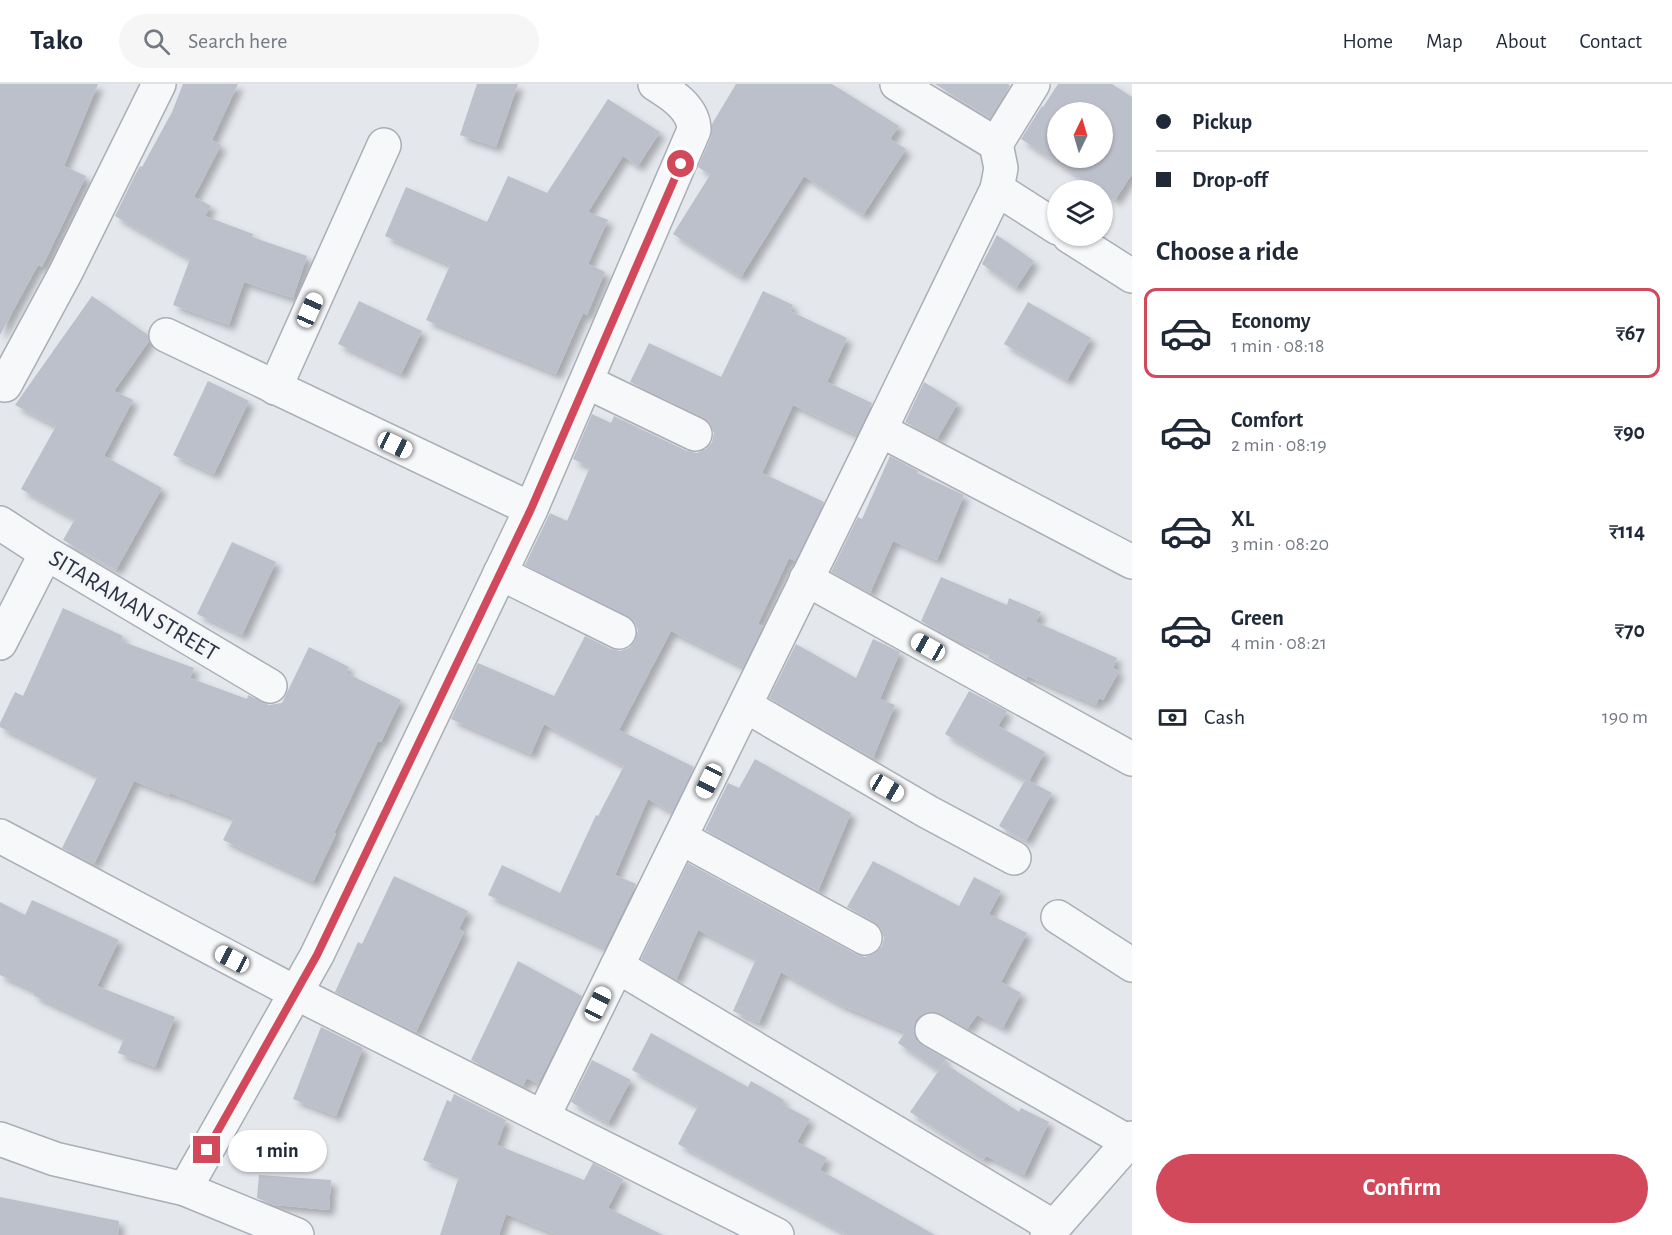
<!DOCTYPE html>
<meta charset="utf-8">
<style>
body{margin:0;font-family:"Alegreya Sans",sans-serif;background:#f6f6f7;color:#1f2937;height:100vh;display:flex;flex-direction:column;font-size:22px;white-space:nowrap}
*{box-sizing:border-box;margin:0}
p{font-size:20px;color:#747a83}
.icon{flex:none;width:33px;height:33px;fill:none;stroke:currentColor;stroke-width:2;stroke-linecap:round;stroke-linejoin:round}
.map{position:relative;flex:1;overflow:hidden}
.side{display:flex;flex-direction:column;background:#fff;width:540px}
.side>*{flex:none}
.guide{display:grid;align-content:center;height:132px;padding:0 24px;background:#fff}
.needle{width:39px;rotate:5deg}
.fabs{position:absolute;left:1047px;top:18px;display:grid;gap:12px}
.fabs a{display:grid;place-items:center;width:66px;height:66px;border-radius:50%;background:#fff;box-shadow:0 2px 4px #0004;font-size:30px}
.end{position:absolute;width:27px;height:27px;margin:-14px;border:8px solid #d1495b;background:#fff;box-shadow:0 0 0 3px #fff}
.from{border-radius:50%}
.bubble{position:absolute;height:42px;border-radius:21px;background:#fff;box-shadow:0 2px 4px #0004;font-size:20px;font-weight:600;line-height:42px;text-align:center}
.car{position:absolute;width:18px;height:36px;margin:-18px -9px;border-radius:8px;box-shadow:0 0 4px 2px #0007;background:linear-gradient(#fff 24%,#345 0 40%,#fff 0 76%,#345 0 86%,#fff 0)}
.guide b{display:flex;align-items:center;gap:21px;height:57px;font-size:22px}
.guide b+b{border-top:2px solid #e0e1e3}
.guide i{width:15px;height:15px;background:#1f2937}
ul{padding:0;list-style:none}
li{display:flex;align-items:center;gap:18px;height:90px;margin:0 12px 9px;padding:0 12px;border:3px solid transparent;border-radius:12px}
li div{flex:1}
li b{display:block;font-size:22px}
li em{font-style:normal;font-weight:600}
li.on{border-color:#d1495b}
li>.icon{width:54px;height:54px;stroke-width:1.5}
h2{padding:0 24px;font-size:27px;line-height:72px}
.pay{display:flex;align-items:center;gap:15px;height:66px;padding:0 24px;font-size:22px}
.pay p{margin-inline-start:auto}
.primary-button{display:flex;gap:12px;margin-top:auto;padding:12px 24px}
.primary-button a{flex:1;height:69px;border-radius:36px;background:#d1495b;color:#fff;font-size:24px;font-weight:600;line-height:69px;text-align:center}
header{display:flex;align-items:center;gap:36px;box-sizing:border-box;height:84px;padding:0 30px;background:#fff;border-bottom:2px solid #e0e1e3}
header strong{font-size:28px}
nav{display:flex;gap:33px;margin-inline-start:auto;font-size:21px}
.search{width:420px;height:54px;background:#f6f6f7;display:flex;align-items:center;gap:15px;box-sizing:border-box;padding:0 21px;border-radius:33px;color:#747a83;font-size:22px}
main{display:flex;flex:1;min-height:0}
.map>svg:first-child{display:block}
</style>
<header>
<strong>Tako</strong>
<div class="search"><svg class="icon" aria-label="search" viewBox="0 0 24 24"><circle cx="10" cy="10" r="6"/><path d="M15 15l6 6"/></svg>Search here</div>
<nav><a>Home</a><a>Map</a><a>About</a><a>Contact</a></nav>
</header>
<main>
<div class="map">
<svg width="1132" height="1151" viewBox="0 0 1132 1151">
<defs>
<filter id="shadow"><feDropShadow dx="5.5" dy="5.5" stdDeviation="3" flood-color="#0004"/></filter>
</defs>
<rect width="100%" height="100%" fill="#e4e7ec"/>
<!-- building -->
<g fill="#bbc0ca" fill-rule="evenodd" filter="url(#shadow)">
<path d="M0,0H98L64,82L86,92L42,183L38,181L0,251Z"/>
<path d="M183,0H238L212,56L221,61L194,113L211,122L205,132L253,150L252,153L307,172L293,214L244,198L229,241L173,221L190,175L115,132L134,93L140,82L142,83L172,28Z"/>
<path d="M477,0H518L496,63L460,51Z"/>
<path d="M736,0H832L899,42L890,55L906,65L863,131L804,92L741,193L673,150L710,91L698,83L711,53L712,40Z"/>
<path d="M935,0H1008L1010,2L990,34Z"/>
<path d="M1058,0H1112L1132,13V90L1115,116L1021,55L1042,22L1043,23ZM1058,28H1102V74H1058Z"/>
<path d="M608,15L660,48L638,82L623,72L588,128L608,136L588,180L605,188L587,231L583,229L556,290L426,236L450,181L385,152L406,103L487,138L508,92L547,109Z"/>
<path d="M997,151L1034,177L1016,204L982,180Z"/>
<path d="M763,207L793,221L790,227L847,254L827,298L872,319L857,351L793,321L762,389L824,418L795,477L789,474L758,540L763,542L743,583L671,547L619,646L694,683L672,728L648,715L615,791L636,800L605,864L488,811L502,781L560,809L596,731L598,732L624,682L544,640L531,670L451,635L478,579L554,612L585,552L611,565L620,567L629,564L635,557L638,546L635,538L628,532L525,481L550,429L567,437L590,383L573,375L592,330L611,339L614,332L687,367L697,369L706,365L712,358L714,349L710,339L703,333L630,298L649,259L721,293Z"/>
<path d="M92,212L148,251L149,257L114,307L133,316L104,372L162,404L116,486L63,456L75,435L21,405L56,342L15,321Z"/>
<path d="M359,217L422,247L401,290L338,260Z"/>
<path d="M1028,218L1091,254L1067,296L1004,260Z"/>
<path d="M208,297L249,317L214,390L173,371Z"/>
<path d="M924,298L958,319L937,355L905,338Z"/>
<path d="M890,372L918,387L917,389L964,411L937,476L893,457L870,509L831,488L858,433L862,435Z"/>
<path d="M232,458L276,478L242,551L197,530Z"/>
<path d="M941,493L1007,521L1009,514L1041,528L1036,538L1117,574L1113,584L1119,587L1103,616L1099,614L1096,621L1027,592L1026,595L988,574L990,569L946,551L921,537Z"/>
<path d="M63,524L123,552L121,557L194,584L190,594L247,615L248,611L269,621L282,619L309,563L349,583L346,589L401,616L381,658L378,657L334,749L336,750L313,798L223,756L234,734L170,709V711L134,697L94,780L62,764L98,692L0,643V639L15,608L23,612Z"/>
<path d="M873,555L900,568L880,615L895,621L873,674L769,614L796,560L856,594Z"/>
<path d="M969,607L1007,627L998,642L1045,668L1029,697L1052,709L1026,757L999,742L1025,696L945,650Z"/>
<path d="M755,675L851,729L818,807L705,746L728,699L739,704Z"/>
<path d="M873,777L959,822L974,793L1001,807L989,830L1027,849L1001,898L1021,909L1003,944L977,931L967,945L941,930L932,927L923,930L916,936L913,946L916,956L923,962L946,975L938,986L898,959L905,948L841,921L781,888L759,939L733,927L756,875L698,846L676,896L641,875L688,779L856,870L865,873L874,870L882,862L884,854L881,845L874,838L847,823Z"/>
<path d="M394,792L468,827L459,845L464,848L416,948L335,908L358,858L362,860Z"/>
<path d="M32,816L119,856L97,902L175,933L155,983L118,969L124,954L33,911L35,907L0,891V818L25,831Z"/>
<path d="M518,877L582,912L538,1000L527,994L523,1002L471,976Z"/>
<path d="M321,943L363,964L336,1032L293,1015Z"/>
<path d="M651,949L748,1003L751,997L784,1016L782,1020L810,1035L797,1058L827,1074L820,1086L935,1151H848L678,1060L698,1022L632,986Z"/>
<path d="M592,976L631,996L608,1039L571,1018Z"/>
<path d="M944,979L1019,1028L1021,1024L1049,1038L1024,1091L986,1072L983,1076L910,1028Z"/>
<path d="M454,1010L506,1036L497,1061L584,1096L593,1079L623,1095L608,1124L663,1151H558L506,1130L499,1151H440L459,1092L423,1076L447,1016L451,1018Z"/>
<path d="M259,1091L331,1096L329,1126L275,1121L257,1114Z"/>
<path d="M0,1113L119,1137L118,1151H0Z"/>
</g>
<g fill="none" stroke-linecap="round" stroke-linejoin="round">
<defs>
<g id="street">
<path d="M897,0L996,60L1001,84L997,105"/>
<path d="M996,60L1033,0"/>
<path d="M1069,152L1132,192"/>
<path d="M166,251L531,425L694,46C694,24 671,10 655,0"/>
<path d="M587,298L695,350"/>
<path d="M5,301L66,188L159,0"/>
<path d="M275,304L384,61"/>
<path d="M880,346L997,105L1058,144"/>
<path d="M0,439L46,469L270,602"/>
<path d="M500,489L619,548"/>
<path d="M806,495L1132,675"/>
<path d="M0,559L46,469"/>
<path d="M746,622L928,728L1014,774"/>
<path d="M0,752L296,909L777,1151"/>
<path d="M681,754L865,854"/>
<path d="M1058,833L1132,881"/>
<path d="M617,882L1054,1143"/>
<path d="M932,946L1132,1060"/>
<path d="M543,1033L880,346L1132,478"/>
<path d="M0,1055L55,1075L185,1105L297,1151"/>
<path d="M185,1105L317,871L531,425"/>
<path d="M1047,1151L1132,1054"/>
</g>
</defs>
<!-- street casing -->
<use href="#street" stroke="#a9aeb7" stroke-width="36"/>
<!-- street -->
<use href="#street" stroke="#f7f8fa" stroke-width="33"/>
</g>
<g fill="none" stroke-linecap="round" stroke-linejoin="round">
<!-- route -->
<path stroke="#d1495b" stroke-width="8" d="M207,1066L317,871L531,425L681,80"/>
</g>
<g text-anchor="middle" stroke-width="6" stroke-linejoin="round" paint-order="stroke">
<!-- street labels -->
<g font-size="24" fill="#2b3445" stroke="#f4f6f9">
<text transform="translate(134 521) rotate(31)" y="8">SITARAMAN STREET</text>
</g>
</g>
</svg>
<div class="fabs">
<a><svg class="needle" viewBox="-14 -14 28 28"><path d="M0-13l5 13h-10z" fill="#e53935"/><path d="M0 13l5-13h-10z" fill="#747a83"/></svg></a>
<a><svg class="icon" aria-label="layers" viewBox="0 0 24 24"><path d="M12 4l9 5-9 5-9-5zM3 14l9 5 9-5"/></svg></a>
</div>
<i class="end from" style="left:681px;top:80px"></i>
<i class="end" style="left:207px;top:1066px"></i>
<div class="bubble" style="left:228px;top:1046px;width:99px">1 min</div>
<i class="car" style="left:310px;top:226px;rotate:24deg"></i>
<i class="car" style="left:395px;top:361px;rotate:115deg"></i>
<i class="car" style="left:928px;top:563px;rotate:299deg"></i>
<i class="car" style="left:709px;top:697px;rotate:206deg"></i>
<i class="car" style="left:887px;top:704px;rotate:120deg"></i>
<i class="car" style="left:232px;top:875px;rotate:298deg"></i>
<i class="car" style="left:598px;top:920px;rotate:26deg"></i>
</div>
<section class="side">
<div class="guide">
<b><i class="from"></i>Pickup</b>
<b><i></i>Drop-off</b>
</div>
<h2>Choose a ride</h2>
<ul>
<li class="on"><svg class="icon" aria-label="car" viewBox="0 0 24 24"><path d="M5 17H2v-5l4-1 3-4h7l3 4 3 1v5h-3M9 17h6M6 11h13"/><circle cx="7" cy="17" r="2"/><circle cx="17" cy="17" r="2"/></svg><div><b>Economy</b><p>1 min · 08:18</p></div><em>₹67</em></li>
<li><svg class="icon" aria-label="car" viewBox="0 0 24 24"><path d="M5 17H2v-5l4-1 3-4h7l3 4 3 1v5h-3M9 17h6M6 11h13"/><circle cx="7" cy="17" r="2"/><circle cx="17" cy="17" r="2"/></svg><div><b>Comfort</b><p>2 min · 08:19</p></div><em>₹90</em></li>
<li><svg class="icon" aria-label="car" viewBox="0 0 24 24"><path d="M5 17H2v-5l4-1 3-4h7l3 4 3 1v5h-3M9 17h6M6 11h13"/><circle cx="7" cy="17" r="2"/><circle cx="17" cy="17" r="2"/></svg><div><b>XL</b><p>3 min · 08:20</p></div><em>₹114</em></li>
<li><svg class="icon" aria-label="car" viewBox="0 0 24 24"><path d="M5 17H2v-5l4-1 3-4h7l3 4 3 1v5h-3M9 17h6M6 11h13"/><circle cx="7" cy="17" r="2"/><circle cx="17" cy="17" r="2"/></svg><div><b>Green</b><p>4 min · 08:21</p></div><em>₹70</em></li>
</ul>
<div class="pay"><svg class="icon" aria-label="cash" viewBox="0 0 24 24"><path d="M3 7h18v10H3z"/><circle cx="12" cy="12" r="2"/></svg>Cash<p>190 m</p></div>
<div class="primary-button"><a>Confirm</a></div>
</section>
</main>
